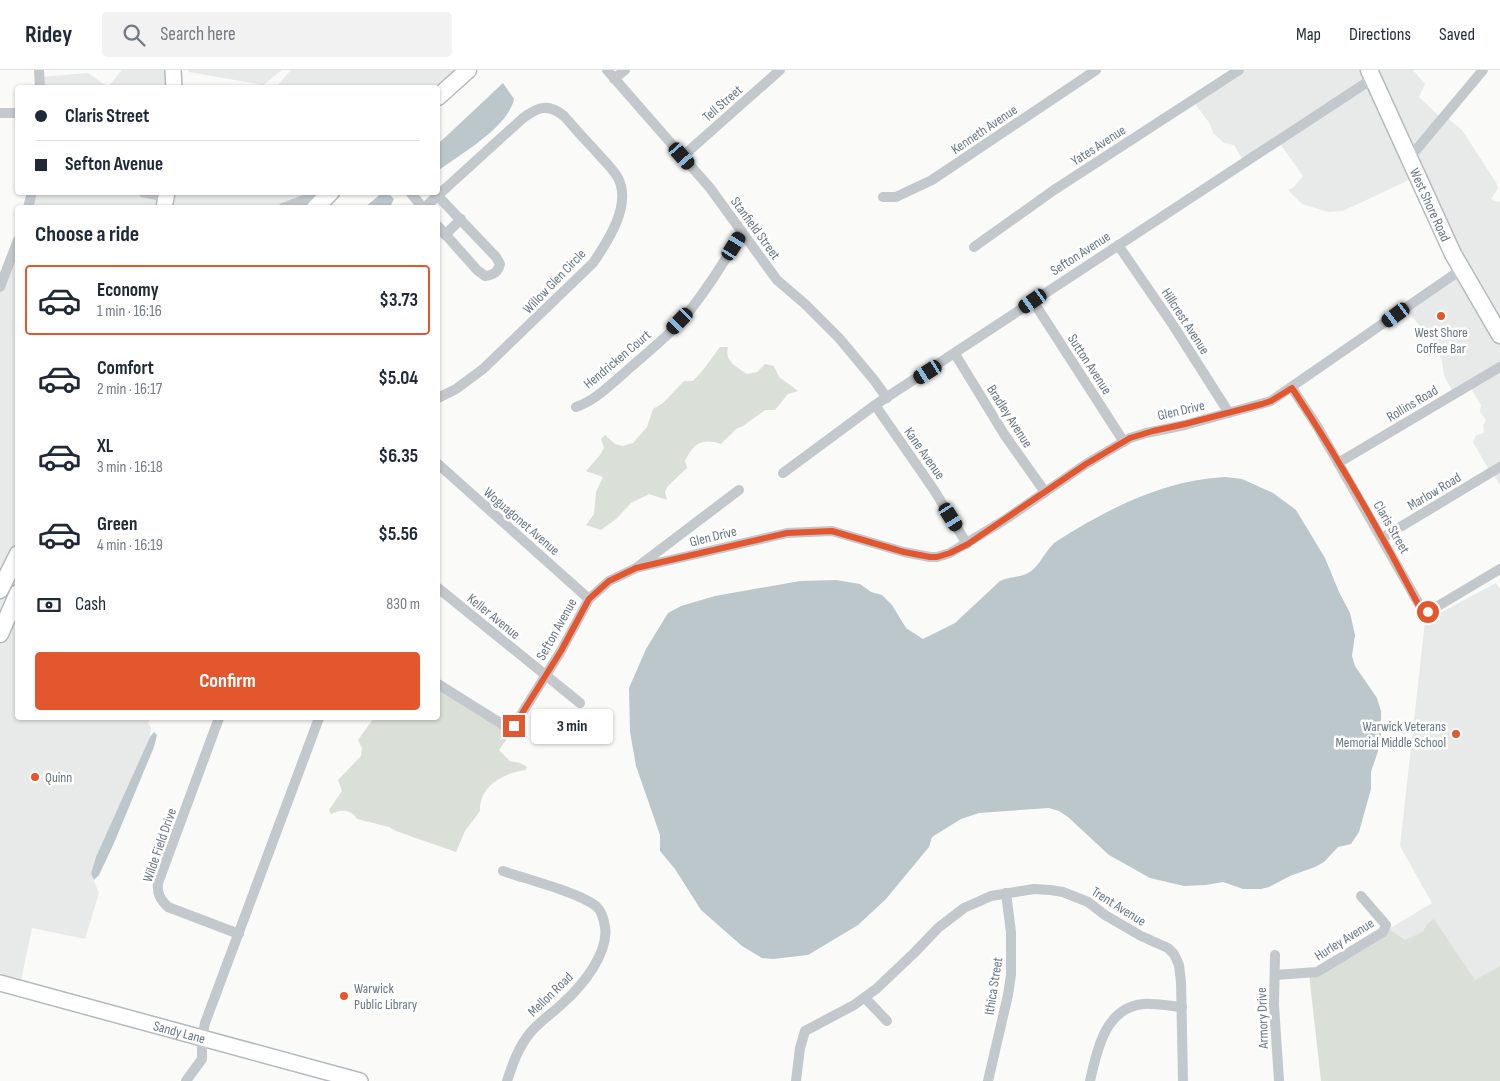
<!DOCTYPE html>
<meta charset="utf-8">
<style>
body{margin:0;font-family:"Sofia Sans Condensed",sans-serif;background:#f2f2f3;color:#1f2937;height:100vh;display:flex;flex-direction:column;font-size:19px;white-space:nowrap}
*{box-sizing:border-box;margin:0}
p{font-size:16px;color:#747a83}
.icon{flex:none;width:28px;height:28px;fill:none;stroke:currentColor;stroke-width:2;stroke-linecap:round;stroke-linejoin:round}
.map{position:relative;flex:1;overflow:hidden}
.side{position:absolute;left:15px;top:135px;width:425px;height:515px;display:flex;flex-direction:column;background:#fff;border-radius:5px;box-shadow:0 1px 4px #0004}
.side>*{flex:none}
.banner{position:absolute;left:15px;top:15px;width:425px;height:110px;border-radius:5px;box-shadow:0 1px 4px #0004;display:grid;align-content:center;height:110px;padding:0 20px;background:#fff}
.end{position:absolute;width:22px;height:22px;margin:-11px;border:6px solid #e4572e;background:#fff;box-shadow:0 0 0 2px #fff}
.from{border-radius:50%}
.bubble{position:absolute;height:35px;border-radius:5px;background:#fff;box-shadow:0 1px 4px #0004;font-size:16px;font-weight:700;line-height:35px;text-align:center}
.car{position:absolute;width:15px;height:30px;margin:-15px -8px;border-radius:6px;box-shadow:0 0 4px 1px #0007;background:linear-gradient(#222 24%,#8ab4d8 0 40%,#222 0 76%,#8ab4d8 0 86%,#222 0)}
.banner b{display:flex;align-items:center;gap:18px;height:48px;font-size:19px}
.banner b+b{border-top:1px solid #e0e1e3}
.banner i{width:12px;height:12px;background:#1f2937}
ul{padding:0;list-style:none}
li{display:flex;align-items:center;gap:15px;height:70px;margin:0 10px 8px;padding:0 10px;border:2px solid transparent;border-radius:5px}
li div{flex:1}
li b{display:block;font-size:19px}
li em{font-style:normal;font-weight:700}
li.active{border-color:#e4572e}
li>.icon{width:45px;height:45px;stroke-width:1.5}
h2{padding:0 20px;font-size:22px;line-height:60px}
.pay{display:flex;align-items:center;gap:12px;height:55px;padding:0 20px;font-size:19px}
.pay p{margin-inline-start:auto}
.button{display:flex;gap:10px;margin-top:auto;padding:10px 20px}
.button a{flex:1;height:58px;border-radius:5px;background:#e4572e;color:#fff;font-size:20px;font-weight:700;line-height:58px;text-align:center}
header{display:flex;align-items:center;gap:30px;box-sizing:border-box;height:70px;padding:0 25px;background:#fff;border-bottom:1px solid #e0e1e3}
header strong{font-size:24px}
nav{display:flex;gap:28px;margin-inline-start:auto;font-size:18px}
.search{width:350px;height:45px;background:#f2f2f3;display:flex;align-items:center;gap:12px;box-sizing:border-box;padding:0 18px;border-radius:5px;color:#747a83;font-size:19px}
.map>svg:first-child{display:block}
</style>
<header>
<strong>Ridey</strong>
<div class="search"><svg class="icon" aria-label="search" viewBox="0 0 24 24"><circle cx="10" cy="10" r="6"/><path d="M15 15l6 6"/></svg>Search here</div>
<nav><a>Map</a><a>Directions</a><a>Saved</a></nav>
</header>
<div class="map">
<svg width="1500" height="1011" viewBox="0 0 1500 1011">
<rect width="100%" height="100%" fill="#fafaf8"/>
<!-- built -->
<g fill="#e8e9e9">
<path d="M122,0H171L173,17L39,18L40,7L88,3L108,17Z"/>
<path d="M188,0H282L263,15L189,2Z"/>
<path d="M291,0H467L438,18H275Z"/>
<path d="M1239,0H1413L1425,14L1419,27L1440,47L1445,46L1462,60L1497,114L1498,118L1491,129L1498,132L1500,131V415L1493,404L1490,402L1473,372L1476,365L1484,363L1483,355L1486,350L1480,342L1481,335L1470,317L1453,322L1444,306L1442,291L1433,272L1405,238L1457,203L1411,109L1343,141L1328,142L1302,134L1288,120L1294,117L1303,106L1278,71L1243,90L1234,75L1224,73L1213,63L1210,54L1193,31Z"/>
<path d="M31,123H330L315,137L28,138Z"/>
<path d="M17,169L18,648H149L150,650L148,653L151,658L150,667L96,789L91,804L99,823L85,869L32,858L21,911L0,903V215Z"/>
<path d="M1496,513L1500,519V1011L1317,902L1432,833L1400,776L1425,551Z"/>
</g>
<!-- green -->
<g fill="#dadfd7">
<path d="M720,277H728C724,291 737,297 747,304L757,302L765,294L774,296L779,307L798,321L788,324L775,340H765L743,356L736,359L721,374C701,368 694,373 685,391L687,398L667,417L665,422L667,430L649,424L631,433L616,449L601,460L586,455L594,444L596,422L603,407L586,401L600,385L604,378L601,369L605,365L615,374L623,376L633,373L647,357L653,339L663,333L684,311H693L703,300Z"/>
<path d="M438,615L508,658L509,666L499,680L510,691L520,693L527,697L525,700C504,703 479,716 480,741L465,761L456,782L396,761L389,757L357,749C351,739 341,739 331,744L329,740L342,721L338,710L361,686L362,678L358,670L374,648H438Z"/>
<path d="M1434,849L1475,910L1500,896V1011H1321L1309,904L1386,857L1405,870L1423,862L1427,854Z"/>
</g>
<!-- water -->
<g fill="#bbc7cb">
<path d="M503,13L514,29C508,57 462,83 439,100L438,99V74Z"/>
<path d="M382,123H388L394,129L390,137H365Z"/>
<path d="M1225,407L1242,409L1273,423L1296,440L1325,488L1339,522L1350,543L1355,565L1352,586L1355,596L1377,628L1381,641V672L1371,702V719L1359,762L1351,774L1338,777L1324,792L1315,797L1290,806L1269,817L1261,819H1243L1223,812L1206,815L1184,816L1150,808L1109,785L1068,747L1059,741L1049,738L979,743L961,749L932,767L929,777L886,829L858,855L808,885L773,889L762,888L742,876L701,840L675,799L660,781V765L636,696L630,662L629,618L646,579L668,543L681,536L715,526L800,511L836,510L860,514L871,522L882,525L892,535L906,558L923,569L955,553L1000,511C1010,506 1017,508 1026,504C1040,498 1045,479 1057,471C1107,439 1164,410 1225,407Z"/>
<path d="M154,662L157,665L154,677L114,773L99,805L94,810L91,804L96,787L150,667Z"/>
</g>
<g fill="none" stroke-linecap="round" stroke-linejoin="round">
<defs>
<g id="secondary">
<path d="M173,0L174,18"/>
<path d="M164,138L167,122"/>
<path id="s1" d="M0,913L360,1011"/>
</g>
<g id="primary">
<path id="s2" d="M1369,0L1453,184L1500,265"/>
<path d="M438,27L468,0"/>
<path d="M315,138L331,122"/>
<path d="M0,520L18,484"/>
<path d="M0,564L18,523"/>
</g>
</defs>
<!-- secondary casing -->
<use href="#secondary" stroke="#b3babf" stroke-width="18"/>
<!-- primary casing -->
<use href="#primary" stroke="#b5babe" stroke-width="19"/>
<!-- street -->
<g stroke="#c3c8cc" stroke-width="10">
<path d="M39,0L40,18"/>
<path d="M607,0L710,118L777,210L805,234L839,268L874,310L887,328"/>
<path d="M614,9L625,0"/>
<path d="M0,43H18"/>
<path d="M1407,85L1416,80L1483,0"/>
<path d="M683,86L780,0"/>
<path d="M143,122L166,127"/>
<path d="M410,122L423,138"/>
<path d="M434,122L496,187L500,194C498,202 494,205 485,206L477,200L438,156"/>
<path d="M883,127H896L932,110L1096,0"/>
<path d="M28,138L32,122"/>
<path d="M283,138L325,122"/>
<path d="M424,138L523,48C538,37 548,33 564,46C574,57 583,68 593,78C601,88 611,96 618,108C632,135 608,171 593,193L483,299L456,319L438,328"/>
<path d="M445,165L461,149"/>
<path d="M1118,175L1173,255L1229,343"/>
<path d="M974,177L1054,120L1239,0"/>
<path d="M0,217L18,170"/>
<path d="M1033,231L1124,372"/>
<path d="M955,284L1004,364L1045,422"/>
<path d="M1292,318L1317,356L1423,541L1428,542L1500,499"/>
<path d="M875,335L934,420L967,474"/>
<path d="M576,337C594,331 609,316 623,304C643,286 664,270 682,250C705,223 724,192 742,162"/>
<path d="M1338,393L1500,297"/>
<path d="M438,394L589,529"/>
<path d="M783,403L875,335L1372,9"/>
<path d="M1382,468L1500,397"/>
<path d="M636,498L787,463L832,461L904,482L930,487H937L950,483L1003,451L1086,394L1130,368L1146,363L1185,355L1271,331L1462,199"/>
<path d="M438,518L580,633"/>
<path d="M438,614L505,656L511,657L514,656L561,581L589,529L609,511L636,498L739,420"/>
<path d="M219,648L158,813C157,824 160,829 168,837L239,864"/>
<path d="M503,801C526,809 578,822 596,836C602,841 604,850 605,857C609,883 582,916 564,932C553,943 540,951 530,963C518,978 513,993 507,1011"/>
<path d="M1275,885L1274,935L1279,1011"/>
<path d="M1275,905L1317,902L1383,862L1386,855L1361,826"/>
<path d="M865,928L887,951"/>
<path d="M186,1011L202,989V968L205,953L319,648"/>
<path d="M796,1011L800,978L805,961L854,935L876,919L916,881L938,858L964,838L991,826L1034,819L1050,820L1063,822L1088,832L1105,845L1141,866L1168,878L1174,884L1179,895L1181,912L1183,1011"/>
<path d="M988,1011L1008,925L1011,905V862L1006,823"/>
<path d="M1090,1011C1097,980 1105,938 1143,934C1155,933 1169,936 1182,937"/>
</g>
<!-- secondary -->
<use href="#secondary" stroke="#fff" stroke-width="15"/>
<!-- primary -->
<use href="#primary" stroke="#fff" stroke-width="16"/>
</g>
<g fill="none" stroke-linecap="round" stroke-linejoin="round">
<!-- route -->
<path stroke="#e4572e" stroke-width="6" d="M514,656L561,581L589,529L609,511L636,498L787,463L832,461L904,482L930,487H937L950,483L968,474L1086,394L1130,368L1153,361L1185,354L1262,334L1271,331L1292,318C1338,388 1380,461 1418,534L1424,541L1428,542"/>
</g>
<!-- markers -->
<g fill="#e4572e" stroke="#fff" stroke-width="2">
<circle cx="1441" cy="246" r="5"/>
<circle cx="1456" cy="664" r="5"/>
<circle cx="35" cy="707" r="5"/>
<circle cx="344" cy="926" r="5"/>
</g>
<g text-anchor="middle" stroke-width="5" stroke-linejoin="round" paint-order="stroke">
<!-- street labels -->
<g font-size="14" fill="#657683" stroke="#fff">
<text transform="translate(722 33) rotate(-41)" y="5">Tell Street</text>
<text transform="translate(984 59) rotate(-34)" y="5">Kenneth Avenue</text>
<text transform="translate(1098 75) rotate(-33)" y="5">Yates Avenue</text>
<text dy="5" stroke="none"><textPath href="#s2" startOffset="148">West Shore Road</textPath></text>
<text transform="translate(756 158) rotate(54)" y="5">Stanfield Street</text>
<text transform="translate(1080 183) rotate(-33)" y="5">Sefton Avenue</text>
<text transform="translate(554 211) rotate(-46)" y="5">Willow Glen Circle</text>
<text transform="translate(1186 251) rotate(57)" y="5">Hillcrest Avenue</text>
<text transform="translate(617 289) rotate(-40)" y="5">Hendricken Court</text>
<text transform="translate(1090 294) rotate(57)" y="5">Sutton Avenue</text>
<text transform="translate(1412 333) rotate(-31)" y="5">Rollins Road</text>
<text transform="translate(1181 340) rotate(-13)" y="5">Glen Drive</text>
<text transform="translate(1010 346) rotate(57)" y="5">Bradley Avenue</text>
<text transform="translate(925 383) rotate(55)" y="5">Kane Avenue</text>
<text transform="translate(1434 421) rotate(-31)" y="5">Marlow Road</text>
<text transform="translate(522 451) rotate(41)" y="5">Woguagonet Avenue</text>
<text transform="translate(1392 457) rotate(60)" y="5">Claris Street</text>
<text transform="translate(713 466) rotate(-14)" y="5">Glen Drive</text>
<text transform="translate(494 546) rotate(39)" y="5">Keller Avenue</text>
<text transform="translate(556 559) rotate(-61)" y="5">Sefton Avenue</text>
<text transform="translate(159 775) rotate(-71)" y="5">Wilde Field Drive</text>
<text transform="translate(1119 836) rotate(32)" y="5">Trent Avenue</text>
<text transform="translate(1344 869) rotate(-32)" y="5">Hurley Avenue</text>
<text transform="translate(993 916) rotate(-81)" y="5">Ithica Street</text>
<text transform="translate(550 924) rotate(-44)" y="5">Mellon Road</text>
<text transform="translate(1262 948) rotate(-92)" y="5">Armory Drive</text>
<text dy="5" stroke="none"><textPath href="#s1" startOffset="186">Sandy Lane</textPath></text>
</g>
<!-- poi labels -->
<g font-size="14" fill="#657683" stroke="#fff" text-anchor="start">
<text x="1441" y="267" text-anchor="middle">West Shore<tspan x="1441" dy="16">Coffee Bar</tspan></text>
<text x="1446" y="661" text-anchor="end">Warwick Veterans<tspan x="1446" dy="16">Memorial Middle School</tspan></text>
<text x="45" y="712">Quinn</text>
<text x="354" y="923">Warwick<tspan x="354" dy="16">Public Library</tspan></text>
</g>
</g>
</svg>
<i class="end from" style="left:1428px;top:542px"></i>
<i class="end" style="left:514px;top:656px"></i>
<div class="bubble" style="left:531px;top:639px;width:82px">3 min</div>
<i class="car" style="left:682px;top:86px;rotate:139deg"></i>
<i class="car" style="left:734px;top:176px;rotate:32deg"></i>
<i class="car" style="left:1033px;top:231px;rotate:235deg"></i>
<i class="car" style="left:1396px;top:245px;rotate:234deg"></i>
<i class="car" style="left:680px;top:251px;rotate:224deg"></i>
<i class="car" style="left:928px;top:302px;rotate:237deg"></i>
<i class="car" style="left:951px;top:447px;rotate:148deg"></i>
<div class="banner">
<b><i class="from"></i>Claris Street</b>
<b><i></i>Sefton Avenue</b>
</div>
<section class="side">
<h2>Choose a ride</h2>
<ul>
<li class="active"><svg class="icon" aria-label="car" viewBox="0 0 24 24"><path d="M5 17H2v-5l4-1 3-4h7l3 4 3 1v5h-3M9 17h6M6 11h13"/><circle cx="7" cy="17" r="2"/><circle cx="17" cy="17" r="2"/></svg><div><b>Economy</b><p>1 min · 16:16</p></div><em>$3.73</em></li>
<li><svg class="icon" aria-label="car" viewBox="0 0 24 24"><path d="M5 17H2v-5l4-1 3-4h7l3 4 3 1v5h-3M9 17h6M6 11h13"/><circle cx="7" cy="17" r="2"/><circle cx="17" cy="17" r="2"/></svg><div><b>Comfort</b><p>2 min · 16:17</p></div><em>$5.04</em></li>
<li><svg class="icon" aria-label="car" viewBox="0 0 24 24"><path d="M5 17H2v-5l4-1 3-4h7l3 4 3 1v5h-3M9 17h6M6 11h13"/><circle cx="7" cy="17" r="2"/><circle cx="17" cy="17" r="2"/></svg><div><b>XL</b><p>3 min · 16:18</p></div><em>$6.35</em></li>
<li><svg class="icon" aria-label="car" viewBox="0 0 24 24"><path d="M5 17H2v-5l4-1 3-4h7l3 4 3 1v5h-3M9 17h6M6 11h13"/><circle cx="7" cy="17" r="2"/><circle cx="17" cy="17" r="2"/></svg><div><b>Green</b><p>4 min · 16:19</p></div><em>$5.56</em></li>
</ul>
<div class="pay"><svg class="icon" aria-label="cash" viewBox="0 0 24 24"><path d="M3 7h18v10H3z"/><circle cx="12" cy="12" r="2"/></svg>Cash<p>830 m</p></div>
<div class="button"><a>Confirm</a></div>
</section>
</div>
